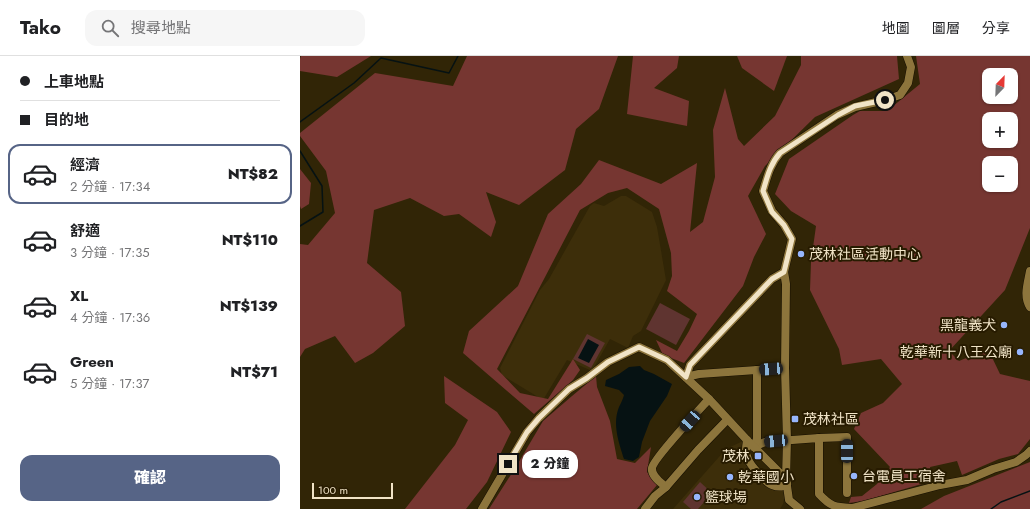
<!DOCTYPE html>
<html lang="zh-TW">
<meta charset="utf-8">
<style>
body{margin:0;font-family:Jost,"Noto Sans TC",sans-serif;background:#f6f6f6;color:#202124;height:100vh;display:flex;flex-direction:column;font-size:15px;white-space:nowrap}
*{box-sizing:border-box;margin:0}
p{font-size:13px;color:#757577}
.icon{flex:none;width:22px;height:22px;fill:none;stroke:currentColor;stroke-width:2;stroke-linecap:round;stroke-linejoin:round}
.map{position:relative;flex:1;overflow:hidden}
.sheet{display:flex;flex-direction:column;background:#fff;width:300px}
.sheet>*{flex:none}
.hud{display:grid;align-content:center;height:88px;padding:0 20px;background:#fff}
.needle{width:26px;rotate:23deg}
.controls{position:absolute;left:682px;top:12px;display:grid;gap:8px}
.controls a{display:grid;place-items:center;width:36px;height:36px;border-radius:8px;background:#fff;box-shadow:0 1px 3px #0004;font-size:20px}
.scale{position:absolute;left:12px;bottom:10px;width:81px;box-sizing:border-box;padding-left:4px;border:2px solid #f1e4c7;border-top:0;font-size:11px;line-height:14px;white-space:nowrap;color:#f1e4c7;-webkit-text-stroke:3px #271b00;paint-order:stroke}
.end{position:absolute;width:18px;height:18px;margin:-9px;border:5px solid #f1e4c7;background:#111;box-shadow:0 0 0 2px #111}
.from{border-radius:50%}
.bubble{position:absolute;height:28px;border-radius:12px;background:#fff;box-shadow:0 1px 3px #0004;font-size:13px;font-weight:800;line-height:28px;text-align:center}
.car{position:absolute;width:12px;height:24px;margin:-12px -6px;border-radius:5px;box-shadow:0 0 3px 1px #0007;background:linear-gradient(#222 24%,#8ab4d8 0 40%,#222 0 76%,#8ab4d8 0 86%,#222 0)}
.hud b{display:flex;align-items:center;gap:14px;height:38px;font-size:15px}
.hud b+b{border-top:1px solid #e0e0e0}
.hud i{width:10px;height:10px;background:#202124}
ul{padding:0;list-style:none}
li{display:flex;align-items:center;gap:12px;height:60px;margin:0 8px 6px;padding:0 12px;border:2px solid transparent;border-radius:12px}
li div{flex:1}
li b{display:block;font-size:15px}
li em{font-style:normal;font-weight:800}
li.selected{border-color:#566486}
li>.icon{width:36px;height:36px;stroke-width:1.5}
.action{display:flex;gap:8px;margin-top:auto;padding:8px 20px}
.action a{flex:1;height:46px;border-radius:12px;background:#566486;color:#fff;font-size:16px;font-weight:800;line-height:46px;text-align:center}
header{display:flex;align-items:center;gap:24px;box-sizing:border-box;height:56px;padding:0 20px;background:#fff;border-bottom:1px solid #e0e0e0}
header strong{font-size:19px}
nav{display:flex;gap:22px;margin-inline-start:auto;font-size:14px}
.search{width:280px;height:36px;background:#f6f6f6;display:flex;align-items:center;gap:10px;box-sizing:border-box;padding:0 14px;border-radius:12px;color:#757577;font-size:15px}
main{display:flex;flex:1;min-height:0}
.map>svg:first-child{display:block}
</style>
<header>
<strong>Tako</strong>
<div class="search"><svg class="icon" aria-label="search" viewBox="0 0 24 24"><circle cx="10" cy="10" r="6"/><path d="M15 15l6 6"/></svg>搜尋地點</div>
<nav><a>地圖</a><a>圖層</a><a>分享</a></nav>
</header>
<main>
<section class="sheet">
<div class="hud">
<b><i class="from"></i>上車地點</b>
<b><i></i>目的地</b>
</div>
<ul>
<li class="selected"><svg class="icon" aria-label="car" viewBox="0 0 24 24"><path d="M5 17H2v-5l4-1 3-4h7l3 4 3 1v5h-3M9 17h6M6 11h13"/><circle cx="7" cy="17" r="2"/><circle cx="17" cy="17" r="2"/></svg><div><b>經濟</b><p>2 分鐘 · 17:34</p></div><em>NT$82</em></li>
<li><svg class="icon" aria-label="car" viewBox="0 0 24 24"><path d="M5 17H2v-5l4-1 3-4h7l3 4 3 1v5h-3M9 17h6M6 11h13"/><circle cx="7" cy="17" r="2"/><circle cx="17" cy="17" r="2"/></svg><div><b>舒適</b><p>3 分鐘 · 17:35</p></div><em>NT$110</em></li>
<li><svg class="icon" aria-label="car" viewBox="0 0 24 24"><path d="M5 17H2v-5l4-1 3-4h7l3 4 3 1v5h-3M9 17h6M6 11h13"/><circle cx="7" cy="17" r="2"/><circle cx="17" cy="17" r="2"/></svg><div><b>XL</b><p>4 分鐘 · 17:36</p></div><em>NT$139</em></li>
<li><svg class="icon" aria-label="car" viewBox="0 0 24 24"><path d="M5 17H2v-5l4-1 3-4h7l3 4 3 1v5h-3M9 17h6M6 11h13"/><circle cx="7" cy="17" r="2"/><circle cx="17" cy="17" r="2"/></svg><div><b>Green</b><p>5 分鐘 · 17:37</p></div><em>NT$71</em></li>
</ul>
<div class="action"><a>確認</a></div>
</section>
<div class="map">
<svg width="730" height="453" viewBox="0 0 730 453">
<rect width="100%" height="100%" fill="#312506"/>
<!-- built -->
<g fill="#3d2e0a">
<path d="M321,140H326L352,156L357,171L366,224L341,275L333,280L328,292L310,283L292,315L267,304L243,344L202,319L200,312L240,234L249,223L290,150L294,147L304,150Z"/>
<path d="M443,385L441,394L447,407L456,418L486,434L483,448L480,453H373L426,393Z"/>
</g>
<!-- green -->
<g fill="#5f3430">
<path d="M360,247L390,263L376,289L346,273Z"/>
<path d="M287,278L305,287L291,312L273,303Z"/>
<path d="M400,426L412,437L398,453H391L383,446Z"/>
</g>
<!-- forest -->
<g fill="#763631" fill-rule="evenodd">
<path d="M1,0H71L37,21L0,15V3Z"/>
<path d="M167,0H318L299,53L276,73L265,114L219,149L186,136L196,166L191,181L159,158L144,160L110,142L74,154L67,207L101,236L105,270L73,297L55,307L35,280L5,293L0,301V188L8,189L35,157L26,115L0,80V77L75,17L153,30Z"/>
<path d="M333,0H379L377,12L354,32L389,45L387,70L327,58Z"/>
<path d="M437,0H487L474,35L442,12Z"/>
<path d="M501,0H597L599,23L515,61L465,110L448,140L466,178L454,201L443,230L384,307L363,299L356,284L377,295L389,275L397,258L367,235L372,220L371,197L359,153L327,132L308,137L280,154L197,313L220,337L248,343L273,303L280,314L273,324L234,358L163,297L169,275L218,230L248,158L281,128L299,104L361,128L397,107L390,176L403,166L415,121L413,74L425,32L438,83L444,90L475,60L501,9Z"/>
<path d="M616,0H730V172L705,234L649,295L659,305L688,293L700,318L730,325V383L718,398L699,403L662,419L657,405L630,411L632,425L563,445L549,447L551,441L562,440L577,428L590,411L554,373L561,357L583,347L602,328L581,303L542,309L539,293L510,234L511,206L516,170L491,155L475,138L489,103L553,59L560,55H587L620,28ZM689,19H711V41H689ZM689,63H711V85H689ZM689,107H711V129H689Z"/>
<path d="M0,113L11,127L9,148L1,153L0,150Z"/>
<path d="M144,320L197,356L211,376L187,426L166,453H105L155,389L168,364L145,347Z"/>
<path d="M296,320L297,331L310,365L317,403L335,407L351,391L347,416L357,429L337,453H189L217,409L243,365L272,340Z"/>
<path d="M730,406V453H621L644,440Z"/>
</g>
<!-- water -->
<g fill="#061213">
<path d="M288,283L299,289L289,307L278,302Z"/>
<path d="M340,310L344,314L354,318L372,328L367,340L350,365L342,386L339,401L333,405L324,403C319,387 312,368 319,351C321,347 323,343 324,339L319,334L305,330L306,324L319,318L329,311Z"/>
</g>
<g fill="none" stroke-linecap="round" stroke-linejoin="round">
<!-- stream -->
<g stroke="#061213" stroke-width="1.5">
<path d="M0,66L54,27L81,2L149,17L158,0"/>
<path d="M0,95L22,130L23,156L0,170"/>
<path d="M691,453L701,446L730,435"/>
</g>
<defs>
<g id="minor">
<path d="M730,215C728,227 723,240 730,251"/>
<path d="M386,321L390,309L472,223L484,216"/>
<path d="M386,321L399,318L485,312"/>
<path d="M519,382L547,381V437"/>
<path d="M447,384C446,391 445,397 448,403C450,409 466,427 472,429C477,431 483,431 487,428"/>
<path d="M454,391L465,386L519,382V438C531,451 535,451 552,452L640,429L667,424L693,413L716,406L726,399L730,395"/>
<path d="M454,391L457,383V314"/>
<path d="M486,423L487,384L485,312L486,228L484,216L492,183L484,169L472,155L463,135C467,122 470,108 480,97L537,59L555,51L585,44L600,39L608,27L611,11L607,0"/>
<path d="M366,431C360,426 351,420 352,412C353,403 400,353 409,343"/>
<path d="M182,453L227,376L239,362L269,333L287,322L308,306L339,291L367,304L409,343L447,384L486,423L489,444L500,453"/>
<path d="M345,453L355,440L366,431L398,394L427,364"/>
</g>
</defs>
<!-- minor casing -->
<use href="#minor" stroke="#160f01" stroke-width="9"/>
<!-- minor -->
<use href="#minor" stroke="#8d753c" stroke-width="8"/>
</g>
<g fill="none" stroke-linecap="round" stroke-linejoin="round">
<!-- route -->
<path stroke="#f1e4c7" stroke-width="5" d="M208,408L227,376L239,362L269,333L287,322L308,306L339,291L367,304L386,321L390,309L472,223L484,216L492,183L484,169L472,156L463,135C467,122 470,108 480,97L538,59L555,50L585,44"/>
</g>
<!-- markers -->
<g fill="#97b6fd" stroke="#271b00" stroke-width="1.5">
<circle cx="501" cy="198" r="4"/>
<circle cx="704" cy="269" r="4"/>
<circle cx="720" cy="296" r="4"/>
<rect x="491" y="359" width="8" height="8" rx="2"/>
<rect x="454" y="396" width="8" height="8" rx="2"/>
<circle cx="554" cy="420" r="4"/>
<circle cx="430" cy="421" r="4"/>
<circle cx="397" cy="441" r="4"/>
</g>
<g text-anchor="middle" stroke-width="4" stroke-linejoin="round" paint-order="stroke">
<!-- poi labels -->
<g font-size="14" fill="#f1e4c7" stroke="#271b00" text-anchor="start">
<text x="509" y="203">茂林社區活動中心</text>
<text x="696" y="274" text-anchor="end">黑龍義犬</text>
<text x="712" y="301" text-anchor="end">乾華新十八王公廟</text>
<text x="503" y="368">茂林社區</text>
<text x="450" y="405" text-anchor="end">茂林</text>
<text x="562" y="425">台電員工宿舍</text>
<text x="438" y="426">乾華國小</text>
<text x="405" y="446">籃球場</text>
</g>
</g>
</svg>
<div class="controls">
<a><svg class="needle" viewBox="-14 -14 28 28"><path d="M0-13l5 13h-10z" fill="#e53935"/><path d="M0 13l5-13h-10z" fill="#757577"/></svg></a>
<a>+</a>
<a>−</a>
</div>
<div class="scale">100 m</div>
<i class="end from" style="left:585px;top:44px"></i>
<i class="end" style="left:208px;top:408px"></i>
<div class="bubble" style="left:222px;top:394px;width:56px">2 分鐘</div>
<i class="car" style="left:471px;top:313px;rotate:266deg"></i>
<i class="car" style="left:390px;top:365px;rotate:222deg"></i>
<i class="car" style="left:476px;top:385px;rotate:265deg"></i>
<i class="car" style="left:547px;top:395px;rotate:0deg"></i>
</div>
</main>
